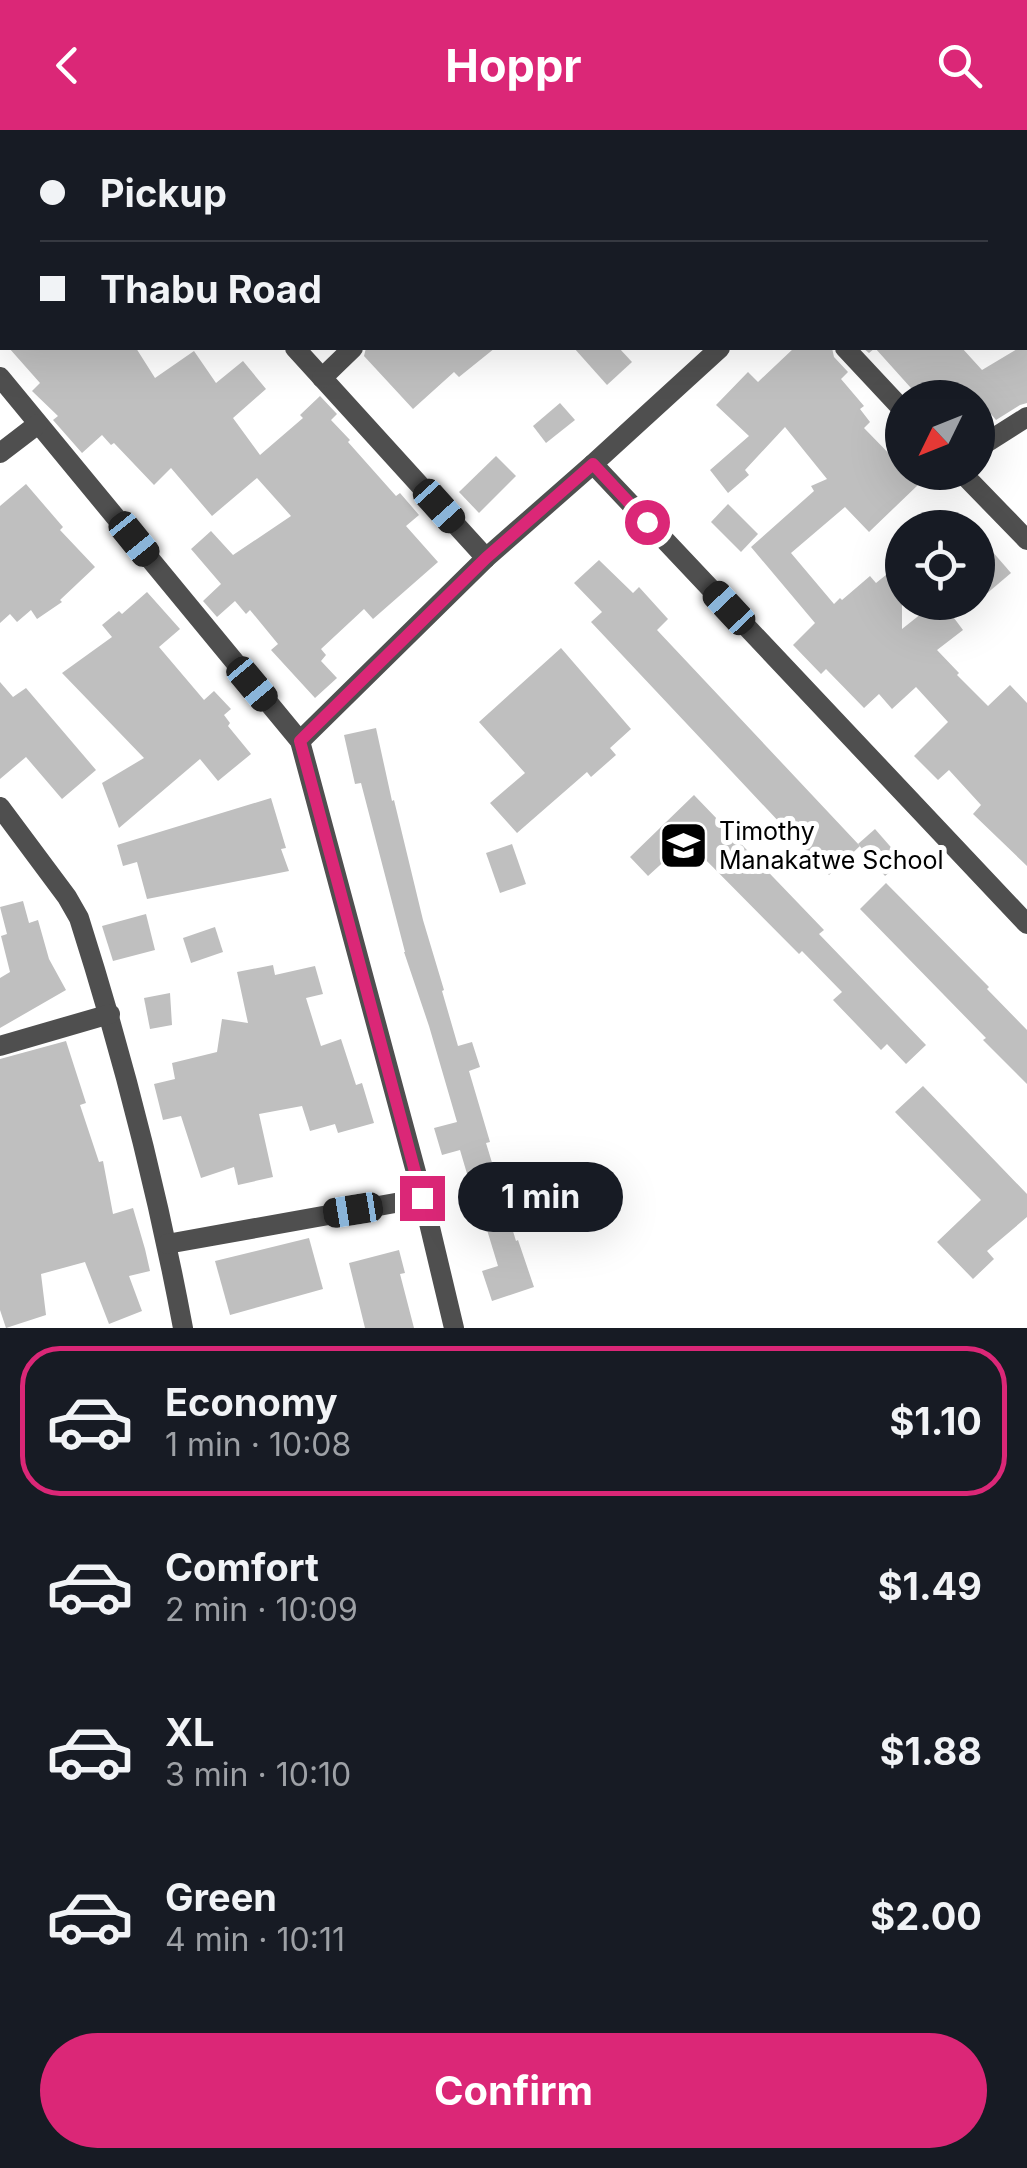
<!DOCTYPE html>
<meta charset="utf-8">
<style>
body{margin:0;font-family:Inter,sans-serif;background:#20242c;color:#f1f3f6;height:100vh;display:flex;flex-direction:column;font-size:38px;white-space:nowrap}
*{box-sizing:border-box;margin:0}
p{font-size:32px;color:#9ea1a6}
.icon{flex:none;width:55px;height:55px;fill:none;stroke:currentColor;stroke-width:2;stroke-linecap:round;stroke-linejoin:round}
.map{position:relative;height:1198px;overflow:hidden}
.details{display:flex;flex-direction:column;background:#171b24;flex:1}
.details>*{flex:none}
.guide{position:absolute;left:0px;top:0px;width:1028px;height:220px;box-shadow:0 10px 40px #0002;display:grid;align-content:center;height:220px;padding:0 40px;background:#171b24}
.needle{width:65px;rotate:227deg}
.buttons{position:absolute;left:885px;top:250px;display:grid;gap:20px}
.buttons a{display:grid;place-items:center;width:110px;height:110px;border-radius:50%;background:#171b24;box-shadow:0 10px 40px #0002;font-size:50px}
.end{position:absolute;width:45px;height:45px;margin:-22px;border:12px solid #db2777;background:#fff;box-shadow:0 0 0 5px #fff}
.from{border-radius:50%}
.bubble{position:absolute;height:70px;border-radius:35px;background:#171b24;box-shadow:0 10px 40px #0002;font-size:32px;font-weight:700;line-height:70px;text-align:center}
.car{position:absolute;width:30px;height:60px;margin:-30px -15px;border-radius:12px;box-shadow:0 0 8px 2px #0007;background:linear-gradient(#222 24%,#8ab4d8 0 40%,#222 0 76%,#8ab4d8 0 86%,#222 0)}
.guide b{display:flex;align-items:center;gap:35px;height:95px;font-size:38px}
.guide b+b{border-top:2px solid #363941}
.guide i{width:25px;height:25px;background:#f1f3f6}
ul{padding:18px 0 0;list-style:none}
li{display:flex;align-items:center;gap:30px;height:150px;margin:0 20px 15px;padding:0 20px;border:5px solid transparent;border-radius:40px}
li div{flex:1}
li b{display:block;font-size:38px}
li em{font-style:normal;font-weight:700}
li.current{border-color:#db2777}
li>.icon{width:90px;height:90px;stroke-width:1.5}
.cta{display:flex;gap:20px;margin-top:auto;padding:20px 40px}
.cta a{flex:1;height:115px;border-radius:60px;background:#db2777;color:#fff;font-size:40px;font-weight:700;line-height:115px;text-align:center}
header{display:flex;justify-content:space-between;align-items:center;height:130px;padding:0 40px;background:#db2777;color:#fff;font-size:45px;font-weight:700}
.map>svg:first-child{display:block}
</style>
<header><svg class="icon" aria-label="back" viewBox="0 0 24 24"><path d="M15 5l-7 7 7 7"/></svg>Hoppr<svg class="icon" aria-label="search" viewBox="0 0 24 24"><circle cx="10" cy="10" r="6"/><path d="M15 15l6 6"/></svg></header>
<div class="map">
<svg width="1027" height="1198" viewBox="0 0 1027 1198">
<rect width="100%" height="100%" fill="#fff"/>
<!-- building -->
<g fill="#bfbfbf">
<path d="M1027,213V273L1020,275L996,290L991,284L978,297V268H920L875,218L869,223L863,218H962L982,240L1019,218H1025Z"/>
<path d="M9,218H136L155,248L194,221L216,253L243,231L266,259L233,288L260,325L303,288L300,285L320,266L337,284L331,290L350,310L348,312L396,366L400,363L419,385L406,396L438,432L373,489L364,479L321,519L326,525L321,531L337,548L315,568L271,520L278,514L250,480L246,484L235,471L217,487L203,471L221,454L191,419L211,401L233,425L291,386L257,348L212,386L171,338L154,355L114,313L111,315L102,305L82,323L53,290L58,286L32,261L40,253Z"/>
<path d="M366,218H495L459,247L454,242L413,279L364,226Z"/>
<path d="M574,218H619L632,232L607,255Z"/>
<path d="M794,218H832L834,227L848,242L841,249L864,276L860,279L870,292L864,298L902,337V342H908L919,354L869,402L845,377L791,423L834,474L840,468L842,470L870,446L876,453L902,432V499L936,472H942L963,500L937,520L959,543L957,545L988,576L1010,555L1027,573V736L973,684L981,675L949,640L938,650L914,626L948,592L916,557L892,579L879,564L864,578L826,539L821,544L793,515L815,493L751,417L814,361L811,356L827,349L785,297L745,340L749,345L728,363L710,340L749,306L716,275L748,242L758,252Z"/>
<path d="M560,273L575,290L546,313L533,296Z"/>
<path d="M496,326L516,346L479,383L459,362Z"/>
<path d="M26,354L63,397L60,400L95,437L60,470L62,472L37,489L31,480L17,492L10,484L0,493V376Z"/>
<path d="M728,374L758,404L741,422L711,392Z"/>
<path d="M978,405L1011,443L978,471Z"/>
<path d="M599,430L633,463L639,457L668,489L657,500L860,716L829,745L591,492L602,482L574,453Z"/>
<path d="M147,462L180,499L159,517L204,570L214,561L231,579L224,585L230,593L228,596L251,624L218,651L200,629L119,698L102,653L144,628L62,543L112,507L102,495L119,481L122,484Z"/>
<path d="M561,518L631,599L610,618L616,625L591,647L587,642L517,703L490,673L525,643L479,592Z"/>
<path d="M0,552L13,567L26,558L96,640L62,669L26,627L0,649Z"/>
<path d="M376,598L392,671L394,670L423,790L444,860L442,861L458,916L472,912L480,937L469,941L490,1012L486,1013L516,1111L518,1110L534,1157L492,1171L482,1141L498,1136L484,1090L481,1091L460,1020L442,1025L434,998L457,992L429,896L404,822H405L361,653L355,654L344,605Z"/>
<path d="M694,665L824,800L819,804L926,915L906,934L887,914L881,920L833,870L842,862L802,821L799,824L693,717L676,733L670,726L648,746L630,727Z"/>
<path d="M271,668L286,718L281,719L289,741L147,769L137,732L123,736L117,715Z"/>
<path d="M875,699L903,731L885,746L858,714Z"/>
<path d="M512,714L526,754L500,763L486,723Z"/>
<path d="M886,753L989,857L987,859L1027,900V954L983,910L986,908L860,779Z"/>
<path d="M23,771L29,793L38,790L49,829L66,860L0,898V848L10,842L1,806L7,804L0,777Z"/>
<path d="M146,784L155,820L113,831L102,796Z"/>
<path d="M215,797L223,822L191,833L183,808Z"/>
<path d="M273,835L275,845L315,836L323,864L306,868L321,916L341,909L356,955L362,953L374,993L338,1003L335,994L310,1001L302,976L259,984L273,1047L238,1055L234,1037L201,1048L181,986L163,990L154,954L175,949L172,933L217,922L222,889L248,893L237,842Z"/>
<path d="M170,863L172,895L150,899L144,868Z"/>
<path d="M66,911L86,973L80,975L99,1032L103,1031L113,1084L133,1078L145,1119L150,1141L129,1146L142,1181L109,1194L85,1132L41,1144L46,1185L6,1198L0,1180V929Z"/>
<path d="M923,956L1027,1064V1087L987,1121L994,1129L973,1149L937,1112L981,1070L895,982Z"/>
<path d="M309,1108L323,1159L230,1185L215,1131Z"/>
<path d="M399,1120L405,1143L400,1144L414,1198H365L349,1133Z"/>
</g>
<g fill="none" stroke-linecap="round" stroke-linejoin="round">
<!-- street -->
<g stroke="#4f4f4f" stroke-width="20">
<path d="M100,0L102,2"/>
<path d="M902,0L906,2"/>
<path d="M177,2L180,0"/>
<path d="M569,2L572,0"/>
<path d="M944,2L946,0"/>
<path d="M295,218L486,428"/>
<path d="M845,218L902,279"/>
<path d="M0,247L300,611L423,1068L454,1198"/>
<path d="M322,248L353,218"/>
<path d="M978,318L1027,287"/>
<path d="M0,323L38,294"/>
<path d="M593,334L1027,794"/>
<path d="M961,342L1027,410"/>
<path d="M300,611L486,428L593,334L720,218"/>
<path d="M0,677L67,767L79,788C122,923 157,1059 183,1198"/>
<path d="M0,916L110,884"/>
<path d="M167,1114L423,1068"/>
</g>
</g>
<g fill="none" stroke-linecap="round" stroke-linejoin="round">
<!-- route -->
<path stroke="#db2777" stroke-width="12" d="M422,1068L300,611L486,428L593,334L647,392"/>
</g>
<!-- icons -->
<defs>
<symbol id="school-square" viewBox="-11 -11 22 22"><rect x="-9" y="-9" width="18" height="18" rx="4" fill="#000" stroke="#fff"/><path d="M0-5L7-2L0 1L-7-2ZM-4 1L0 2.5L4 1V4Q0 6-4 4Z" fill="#fff"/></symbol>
</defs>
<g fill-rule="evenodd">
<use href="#school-square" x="656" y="688" width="55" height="55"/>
</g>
<g text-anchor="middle" stroke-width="10" stroke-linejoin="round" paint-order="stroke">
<!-- poi labels -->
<g font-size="25" fill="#000" stroke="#fff" text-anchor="start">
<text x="719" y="710">Timothy<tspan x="719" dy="29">Manakatwe School</tspan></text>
</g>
</g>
</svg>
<div class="buttons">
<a><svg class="needle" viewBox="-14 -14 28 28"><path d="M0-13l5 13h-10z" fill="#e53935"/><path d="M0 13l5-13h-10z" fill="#9ea1a6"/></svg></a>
<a><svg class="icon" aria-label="locate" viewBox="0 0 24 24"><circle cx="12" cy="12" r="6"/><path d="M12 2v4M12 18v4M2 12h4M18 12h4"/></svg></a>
</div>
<i class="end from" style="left:647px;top:392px"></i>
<i class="end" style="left:422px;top:1068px"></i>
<div class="bubble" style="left:458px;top:1032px;width:165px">1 min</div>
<i class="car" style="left:439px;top:376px;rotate:138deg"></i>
<i class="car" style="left:134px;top:409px;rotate:141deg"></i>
<i class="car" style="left:729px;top:478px;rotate:317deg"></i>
<i class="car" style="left:252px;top:554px;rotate:140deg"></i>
<i class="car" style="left:353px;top:1080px;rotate:261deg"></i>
<div class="guide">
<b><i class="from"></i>Pickup</b>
<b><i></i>Thabu Road</b>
</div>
</div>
<section class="details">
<ul>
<li class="current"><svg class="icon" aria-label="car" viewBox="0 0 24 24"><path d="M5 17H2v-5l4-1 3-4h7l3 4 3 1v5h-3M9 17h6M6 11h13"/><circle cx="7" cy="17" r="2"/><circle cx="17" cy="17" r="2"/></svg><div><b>Economy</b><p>1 min · 10:08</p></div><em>$1.10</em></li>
<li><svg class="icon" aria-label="car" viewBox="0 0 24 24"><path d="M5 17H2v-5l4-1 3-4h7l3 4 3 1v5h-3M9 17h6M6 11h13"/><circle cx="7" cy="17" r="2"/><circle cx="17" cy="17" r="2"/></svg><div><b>Comfort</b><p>2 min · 10:09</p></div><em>$1.49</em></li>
<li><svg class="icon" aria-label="car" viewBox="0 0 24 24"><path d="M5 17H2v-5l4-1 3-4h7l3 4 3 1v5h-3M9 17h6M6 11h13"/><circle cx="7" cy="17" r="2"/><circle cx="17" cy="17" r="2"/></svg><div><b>XL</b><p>3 min · 10:10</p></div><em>$1.88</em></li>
<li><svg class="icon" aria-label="car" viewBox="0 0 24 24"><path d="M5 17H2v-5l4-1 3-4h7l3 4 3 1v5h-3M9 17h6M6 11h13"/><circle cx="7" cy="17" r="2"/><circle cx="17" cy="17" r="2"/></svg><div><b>Green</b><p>4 min · 10:11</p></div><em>$2.00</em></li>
</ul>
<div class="cta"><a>Confirm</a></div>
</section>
